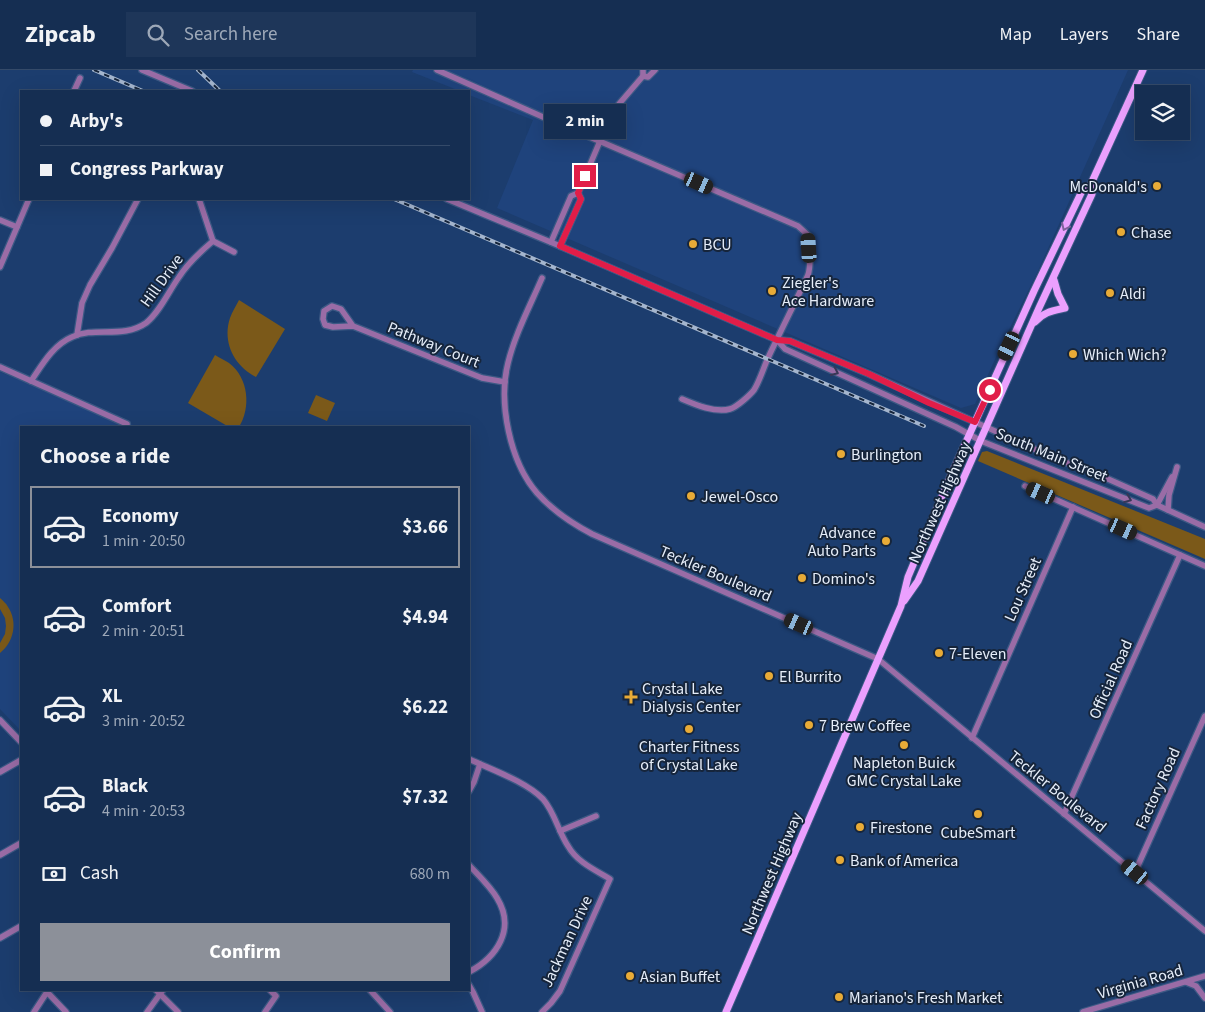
<!DOCTYPE html>
<meta charset="utf-8">
<style>
body{margin:0;font-family:"Source Sans 3",sans-serif;background:#1e3659;color:#f1f3f6;height:100vh;display:flex;flex-direction:column;font-size:19px;white-space:nowrap}
*{box-sizing:border-box;margin:0}
p{font-size:16px;color:#9da8b8}
.icon{flex:none;width:28px;height:28px;fill:none;stroke:currentColor;stroke-width:2;stroke-linecap:round;stroke-linejoin:round}
.map{position:relative;flex:1;overflow:hidden}
.details{position:absolute;left:20px;top:356px;width:450px;height:565px;display:flex;flex-direction:column;background:#152e52;border-radius:0px;box-shadow:0 5px 20px #0002,0 0 0 1px #344a69}
.details>*{flex:none}
.top-card{position:absolute;left:20px;top:20px;width:450px;height:110px;border-radius:0px;box-shadow:0 5px 20px #0002,0 0 0 1px #344a69;display:grid;align-content:center;height:110px;padding:0 20px;background:#152e52}
.fabs{position:absolute;left:1135px;top:15px;display:grid;gap:10px}
.fabs a{display:grid;place-items:center;width:55px;height:55px;border-radius:0px;background:#152e52;box-shadow:0 5px 20px #0002,0 0 0 1px #344a69;font-size:25px}
.end{position:absolute;width:22px;height:22px;margin:-11px;border:6px solid #e11d48;background:#fff;box-shadow:0 0 0 2px #fff}
.from{border-radius:50%}
.bubble{position:absolute;height:35px;border-radius:0px;background:#152e52;box-shadow:0 5px 20px #0002,0 0 0 1px #344a69;font-size:16px;font-weight:700;line-height:35px;text-align:center}
.car{position:absolute;width:15px;height:30px;margin:-15px -8px;border-radius:6px;box-shadow:0 0 4px 1px #0007;background:linear-gradient(#222 24%,#8ab4d8 0 40%,#222 0 76%,#8ab4d8 0 86%,#222 0)}
.top-card b{display:flex;align-items:center;gap:18px;height:48px;font-size:19px}
.top-card b+b{border-top:1px solid #344a69}
.top-card i{width:12px;height:12px;background:#f1f3f6}
ul{padding:0;list-style:none}
li{display:flex;align-items:center;gap:15px;height:82px;margin:0 10px 8px;padding:0 10px;border:2px solid transparent;border-radius:0px}
li div{flex:1}
li b{display:block;font-size:19px}
li em{font-style:normal;font-weight:700}
li.active{border-color:#8c9099}
li>.icon{width:45px;height:45px;stroke-width:1.5}
h2{padding:0 20px;font-size:22px;line-height:60px}
.pay{display:flex;align-items:center;gap:12px;height:55px;padding:0 20px;font-size:19px}
.pay p{margin-inline-start:auto}
.cta{display:flex;gap:10px;margin-top:auto;padding:10px 20px}
.cta a{flex:1;height:58px;border-radius:0px;background:#8c9099;color:#fff;font-size:20px;font-weight:700;line-height:58px;text-align:center}
header{display:flex;align-items:center;gap:30px;box-sizing:border-box;height:70px;padding:0 25px;background:#152e52;border-bottom:1px solid #344a69}
header strong{font-size:24px}
nav{display:flex;gap:28px;margin-inline-start:auto;font-size:18px}
.search{width:350px;height:45px;background:#1e3659;display:flex;align-items:center;gap:12px;box-sizing:border-box;padding:0 18px;border-radius:0px;color:#9da8b8;font-size:19px}
.map>svg:first-child{display:block}
</style>
<header>
<strong>Zipcab</strong>
<div class="search"><svg class="icon" aria-label="search" viewBox="0 0 24 24"><circle cx="10" cy="10" r="6"/><path d="M15 15l6 6"/></svg>Search here</div>
<nav><a>Map</a><a>Layers</a><a>Share</a></nav>
</header>
<div class="map">
<svg width="1205" height="942" viewBox="0 0 1205 942">
<rect width="100%" height="100%" fill="#1c3d6e"/>
<!-- built -->
<g fill="#1f437c">
<path d="M413,0H1128L1038,201L1000,278L975,334L961,338L497,138L533,50L469,25V21H460L412,2Z"/>
<path d="M0,302L138,357L21,358V661L0,639Z"/>
</g>
<!-- green -->
<g fill="#7b5919">
<path d="M239,230L285,259L256,307C234,296 222,272 230,248C232,242 236,236 239,230Z"/>
<path d="M215,285C219,288 225,290 229,293C249,308 251,338 239,357H229L188,333Z"/>
<path d="M316,325L335,333L327,351L308,343Z"/>
<path d="M987,381L1205,469V489L978,391L982,382Z"/>
<path d="M0,528C3,531 6,533 8,537C18,552 14,572 0,583V573L5,564L6,556L5,548L0,539Z"/>
</g>
<g fill="none" stroke-linecap="round" stroke-linejoin="round">
<defs>
<g id="minor">
<path d="M142,0L192,21"/>
<path d="M437,0L543,47L798,156L809,166C809,179 812,193 808,205C795,233 781,260 768,288C763,299 760,310 754,320C750,325 737,337 730,339C715,343 696,335 682,329"/>
<path d="M643,6L648,7L655,0"/>
<path d="M74,21L80,8"/>
<path d="M199,129L213,171L234,182"/>
<path d="M447,129L560,176L777,270L790,271L869,304L1052,387L1099,405L1153,429L1157,435L1205,457"/>
<path d="M0,150L17,157"/>
<path d="M551,172L571,126L578,123"/>
<path d="M560,176L581,129L578,123L600,71L619,34L643,6V0"/>
<path d="M0,197L29,129"/>
<path d="M542,208C530,236 515,264 508,293C498,333 510,392 537,423C553,441 571,453 592,464L878,589L1205,861"/>
<path d="M353,256L333,257L325,255L323,249L324,241L332,236L341,239L353,256L482,308L505,312"/>
<path d="M77,265L82,233L90,215L112,178L138,129"/>
<path d="M777,270L785,279L956,357L981,371L1149,438L1157,435"/>
<path d="M0,297L127,354"/>
<path d="M31,311C42,295 53,275 72,267C95,256 123,269 146,253C159,243 169,221 179,207C188,193 200,182 213,171"/>
<path d="M1025,416L1205,496"/>
<path d="M1157,435L1172,407"/>
<path d="M1168,440L1169,425L1177,397"/>
<path d="M0,650L21,672"/>
<path d="M972,668L1073,437"/>
<path d="M469,689C492,700 525,711 543,729C555,743 558,761 568,776C577,792 595,800 610,809L560,921L551,933L542,942"/>
<path d="M0,702L21,690"/>
<path d="M469,721L474,712L480,694"/>
<path d="M1064,744L1180,485"/>
<path d="M560,761L596,746"/>
<path d="M0,785L21,773"/>
<path d="M469,795C478,805 490,816 497,828C516,859 497,887 469,902"/>
<path d="M1135,802L1205,646"/>
<path d="M0,868L21,856"/>
<path d="M1186,912L1196,916L1205,928"/>
<path d="M469,915L473,922L482,942"/>
<path d="M156,920L178,942"/>
<path d="M370,920L390,942"/>
<path d="M34,942L47,922L66,942"/>
<path d="M147,942L163,920"/>
<path d="M265,942L276,926L270,920"/>
<path d="M1083,942L1205,906"/>
</g>
<g id="major">
<path d="M1035,252C1044,242 1052,241 1065,238L1058,224L1054,210"/>
<path d="M904,531L918,511L1039,238L1092,124L1090,116"/>
<path d="M726,942L901,536L908,507L948,412L1034,221L1082,121L1090,116L1143,0"/>
</g>
</defs>
<!-- minor casing -->
<use href="#minor" stroke="#3c5984" stroke-width="8"/>
<!-- major casing -->
<use href="#major" stroke="#3c5984" stroke-width="9"/>
<!-- minor -->
<use href="#minor" stroke="#9a6ca6" stroke-width="5.5"/>
<!-- major -->
<use href="#major" stroke="#eba0fe" stroke-width="7"/>
<defs>
<g id="rail">
<path d="M94,0L143,21"/>
<path d="M198,0L220,21"/>
<path d="M394,129L924,356"/>
</g>
</defs>
<!-- rail casing -->
<use href="#rail" stroke="#a4b5cd" stroke-width="4"/>
<!-- rail -->
<use href="#rail" stroke="#16253b" stroke-width="2" stroke-dasharray="5.5" stroke-linecap="butt"/>
</g>
<!-- one-way arrows -->
<defs><path id="oneway-chevron" d="M-2-3.5L2.5 0L-2 3.5" fill="none" stroke-width="1.6" stroke-linecap="round" stroke-linejoin="round" transform="scale(1.25)"/></defs>
<use stroke="#80629c" href="#oneway-chevron" transform="translate(1065 157) rotate(115)"/>
<g stroke="#373756">
<use href="#oneway-chevron" transform="translate(835 302) rotate(25)"/>
<use href="#oneway-chevron" transform="translate(1128 429) rotate(22)"/>
</g>
<g fill="none" stroke-linecap="round" stroke-linejoin="round">
<!-- route -->
<path stroke="#e11d48" stroke-width="6" d="M585,106L578,123L581,129L560,176L777,270L790,271L869,304L929,333L975,352L990,320"/>
</g>
<!-- markers -->
<g fill="#e8ab37" stroke="#16253b" stroke-width="2">
<circle cx="1157" cy="116" r="5"/>
<circle cx="1121" cy="162" r="5"/>
<circle cx="693" cy="174" r="5"/>
<circle cx="772" cy="221" r="5"/>
<circle cx="1110" cy="223" r="5"/>
<circle cx="1073" cy="284" r="5"/>
<circle cx="841" cy="384" r="5"/>
<circle cx="691" cy="426" r="5"/>
<circle cx="886" cy="471" r="5"/>
<circle cx="802" cy="508" r="5"/>
<circle cx="939" cy="583" r="5"/>
<circle cx="769" cy="606" r="5"/>
<path d="M628.5 619.5h5v5h5v5h-5v5h-5v-5h-5v-5h5z"/>
<circle cx="809" cy="655" r="5"/>
<circle cx="689" cy="659" r="5"/>
<circle cx="904" cy="675" r="5"/>
<circle cx="978" cy="744" r="5"/>
<circle cx="860" cy="757" r="5"/>
<circle cx="840" cy="790" r="5"/>
<circle cx="630" cy="906" r="5"/>
<circle cx="839" cy="927" r="5"/>
</g>
<g text-anchor="middle" stroke-width="4" stroke-linejoin="round" paint-order="stroke">
<!-- poi labels -->
<g font-size="16" fill="#e6eefa" stroke="#16253b" text-anchor="start">
<text x="1147" y="122" text-anchor="end">McDonald's</text>
<text x="1131" y="168">Chase</text>
<text x="703" y="180">BCU</text>
<text x="782" y="218">Ziegler's<tspan x="782" dy="18">Ace Hardware</tspan></text>
<text x="1120" y="229">Aldi</text>
<text x="1083" y="290">Which Wich?</text>
<text x="851" y="390">Burlington</text>
<text x="701" y="432">Jewel-Osco</text>
<text x="876" y="468" text-anchor="end">Advance<tspan x="876" dy="18">Auto Parts</tspan></text>
<text x="812" y="514">Domino's</text>
<text x="949" y="589">7-Eleven</text>
<text x="779" y="612">El Burrito</text>
<text x="642" y="624">Crystal Lake<tspan x="642" dy="18">Dialysis Center</tspan></text>
<text x="819" y="661">7 Brew Coffee</text>
<text x="689" y="682" text-anchor="middle">Charter Fitness<tspan x="689" dy="18">of Crystal Lake</tspan></text>
<text x="904" y="698" text-anchor="middle">Napleton Buick<tspan x="904" dy="18">GMC Crystal Lake</tspan></text>
<text x="870" y="763">Firestone</text>
<text x="978" y="768" text-anchor="middle">CubeSmart</text>
<text x="850" y="796">Bank of America</text>
<text x="640" y="912">Asian Buffet</text>
<text x="849" y="933">Mariano's Fresh Market</text>
</g>
<!-- street labels -->
<g font-size="16" fill="#e6eefa" stroke="#16253b">
<text transform="translate(161 210) rotate(-54)" y="6">Hill Drive</text>
<text transform="translate(434 274) rotate(22)" y="6">Pathway Court</text>
<text transform="translate(1052 384) rotate(22)" y="6">South Main Street</text>
<text transform="translate(939 432) rotate(-66)" y="6">Northwest Highway</text>
<text transform="translate(716 503) rotate(23)" y="6">Teckler Boulevard</text>
<text transform="translate(1022 519) rotate(-66)" y="6">Lou Street</text>
<text transform="translate(1110 609) rotate(-66)" y="6">Official Road</text>
<text transform="translate(1157 718) rotate(-66)" y="6">Factory Road</text>
<text transform="translate(1058 721) rotate(39)" y="6">Teckler Boulevard</text>
<text transform="translate(771 803) rotate(-67)" y="6">Northwest Highway</text>
<text transform="translate(566 871) rotate(-65)" y="6">Jackman Drive</text>
<text transform="translate(1140 911) rotate(-16)" y="6">Virginia Road</text>
</g>
</g>
</svg>
<div class="fabs">
<a><svg class="icon" aria-label="layers" viewBox="0 0 24 24"><path d="M12 4l9 5-9 5-9-5zM3 14l9 5 9-5"/></svg></a>
</div>
<i class="end from" style="left:990px;top:320px"></i>
<i class="end" style="left:585px;top:106px"></i>
<div class="bubble" style="left:544px;top:34px;width:82px">2 min</div>
<i class="car" style="left:699px;top:113px;rotate:114deg"></i>
<i class="car" style="left:809px;top:178px;rotate:356deg"></i>
<i class="car" style="left:1009px;top:276px;rotate:205deg"></i>
<i class="car" style="left:1041px;top:423px;rotate:294deg"></i>
<i class="car" style="left:1123px;top:459px;rotate:114deg"></i>
<i class="car" style="left:799px;top:554px;rotate:294deg"></i>
<i class="car" style="left:1135px;top:802px;rotate:309deg"></i>
<div class="top-card">
<b><i class="from"></i>Arby's</b>
<b><i></i>Congress Parkway</b>
</div>
<section class="details">
<h2>Choose a ride</h2>
<ul>
<li class="active"><svg class="icon" aria-label="car" viewBox="0 0 24 24"><path d="M5 17H2v-5l4-1 3-4h7l3 4 3 1v5h-3M9 17h6M6 11h13"/><circle cx="7" cy="17" r="2"/><circle cx="17" cy="17" r="2"/></svg><div><b>Economy</b><p>1 min · 20:50</p></div><em>$3.66</em></li>
<li><svg class="icon" aria-label="car" viewBox="0 0 24 24"><path d="M5 17H2v-5l4-1 3-4h7l3 4 3 1v5h-3M9 17h6M6 11h13"/><circle cx="7" cy="17" r="2"/><circle cx="17" cy="17" r="2"/></svg><div><b>Comfort</b><p>2 min · 20:51</p></div><em>$4.94</em></li>
<li><svg class="icon" aria-label="car" viewBox="0 0 24 24"><path d="M5 17H2v-5l4-1 3-4h7l3 4 3 1v5h-3M9 17h6M6 11h13"/><circle cx="7" cy="17" r="2"/><circle cx="17" cy="17" r="2"/></svg><div><b>XL</b><p>3 min · 20:52</p></div><em>$6.22</em></li>
<li><svg class="icon" aria-label="car" viewBox="0 0 24 24"><path d="M5 17H2v-5l4-1 3-4h7l3 4 3 1v5h-3M9 17h6M6 11h13"/><circle cx="7" cy="17" r="2"/><circle cx="17" cy="17" r="2"/></svg><div><b>Black</b><p>4 min · 20:53</p></div><em>$7.32</em></li>
</ul>
<div class="pay"><svg class="icon" aria-label="cash" viewBox="0 0 24 24"><path d="M3 7h18v10H3z"/><circle cx="12" cy="12" r="2"/></svg>Cash<p>680 m</p></div>
<div class="cta"><a>Confirm</a></div>
</section>
</div>
